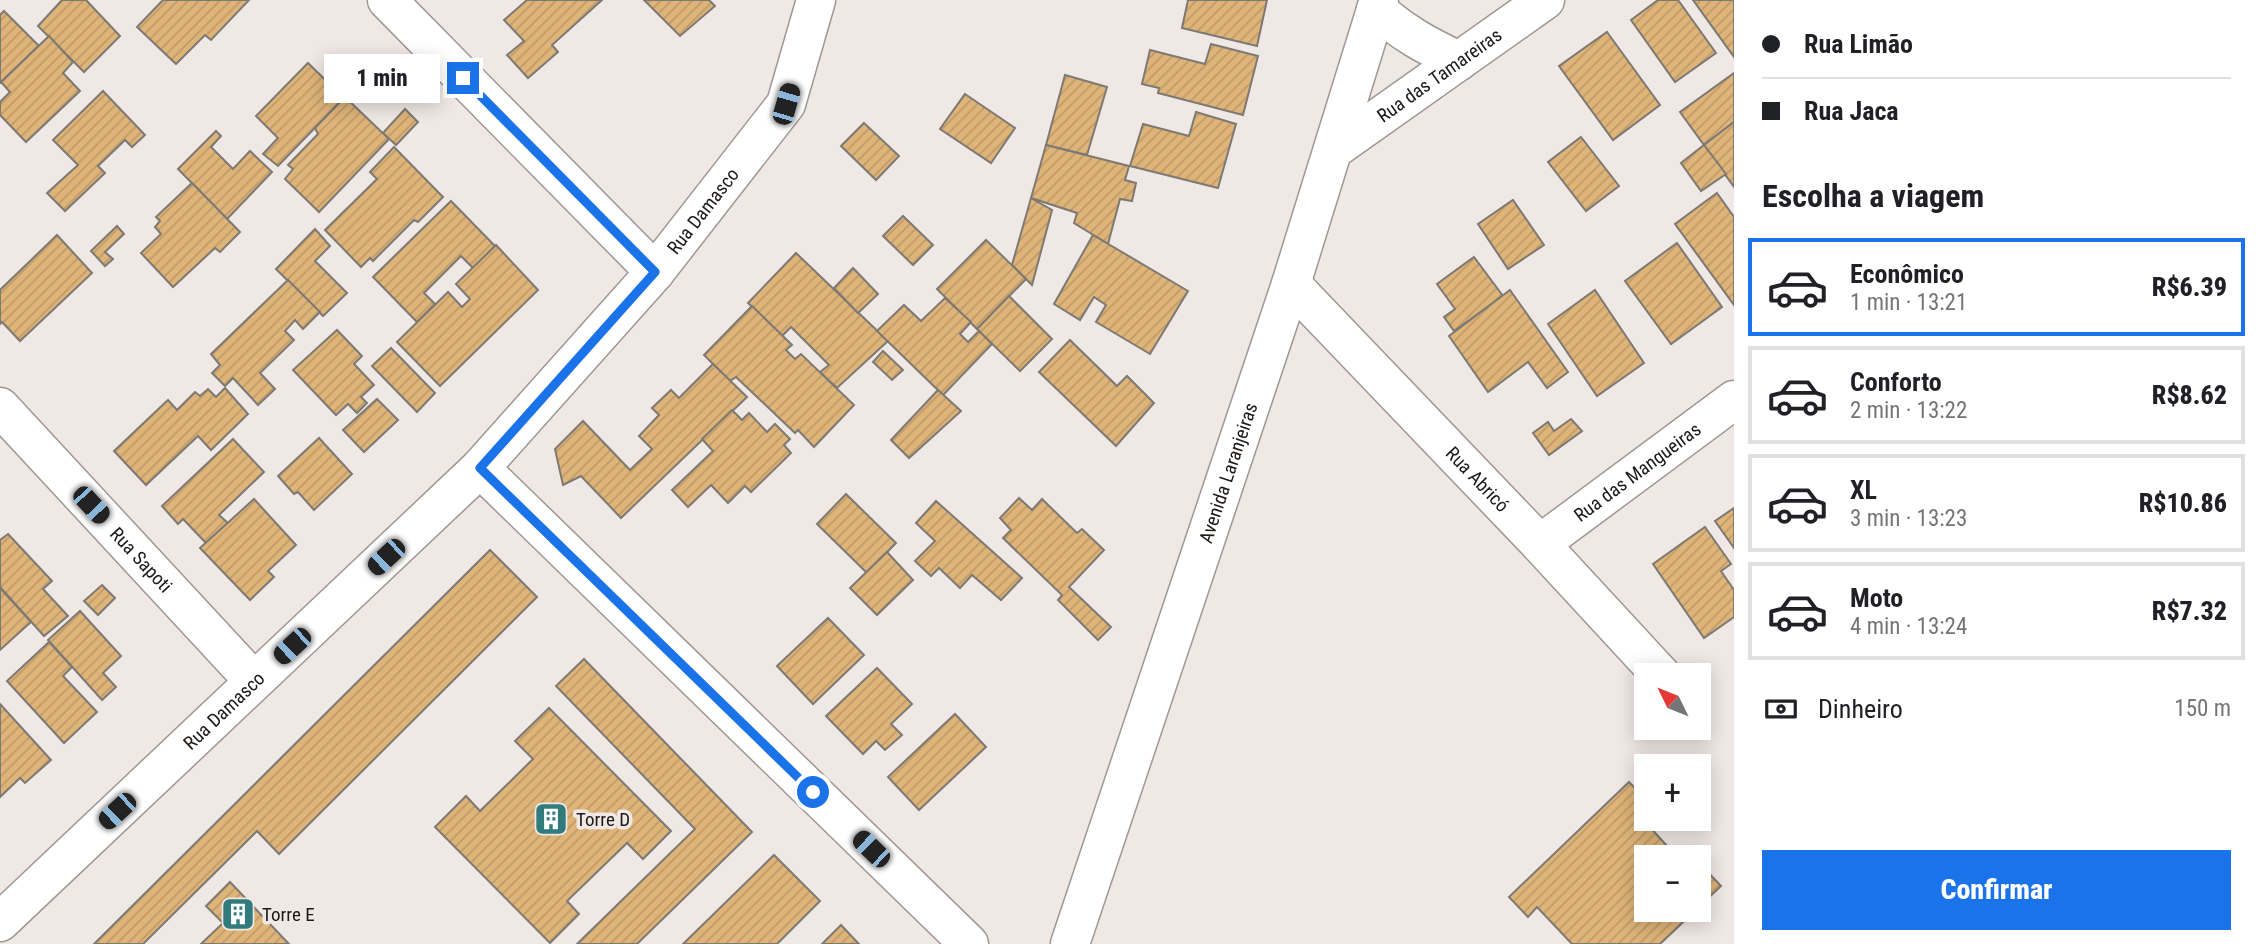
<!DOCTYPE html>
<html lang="pt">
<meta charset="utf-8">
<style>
body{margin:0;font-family:"Roboto Condensed",sans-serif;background:#f6f6f6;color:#202124;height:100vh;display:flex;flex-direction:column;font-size:26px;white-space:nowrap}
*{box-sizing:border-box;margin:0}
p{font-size:23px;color:#757577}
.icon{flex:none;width:38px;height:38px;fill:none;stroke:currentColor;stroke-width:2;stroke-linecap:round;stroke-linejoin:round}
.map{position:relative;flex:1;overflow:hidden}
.panel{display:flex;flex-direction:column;background:#fff;width:525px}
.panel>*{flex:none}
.hud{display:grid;align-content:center;height:154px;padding:0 28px;background:#fff}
.needle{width:46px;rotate:313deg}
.tools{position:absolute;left:1634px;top:663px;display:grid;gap:14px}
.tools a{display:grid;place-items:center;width:77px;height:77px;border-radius:0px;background:#fff;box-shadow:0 4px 18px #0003;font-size:35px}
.end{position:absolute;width:32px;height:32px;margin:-16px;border:9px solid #1a73e8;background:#fff;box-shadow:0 0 0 4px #fff}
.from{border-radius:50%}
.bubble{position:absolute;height:49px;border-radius:0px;background:#fff;box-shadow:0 4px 18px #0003;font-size:23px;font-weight:800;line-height:49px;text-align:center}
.car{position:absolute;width:21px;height:42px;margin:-21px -10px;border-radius:9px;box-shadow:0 0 5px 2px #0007;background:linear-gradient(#222 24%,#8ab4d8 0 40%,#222 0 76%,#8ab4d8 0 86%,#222 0)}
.hud b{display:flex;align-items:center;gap:24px;height:66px;font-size:26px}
.hud b+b{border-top:2px solid #e0e0e0}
.hud i{width:18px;height:18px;background:#202124}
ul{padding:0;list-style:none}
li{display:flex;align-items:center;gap:21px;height:98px;margin:0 14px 10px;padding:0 14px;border:4px solid #e0e0e0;border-radius:0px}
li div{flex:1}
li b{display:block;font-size:26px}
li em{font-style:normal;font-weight:800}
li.selected{border-color:#1a73e8}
li>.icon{width:63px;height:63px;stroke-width:1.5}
h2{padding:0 28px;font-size:32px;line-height:84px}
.pay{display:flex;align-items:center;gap:18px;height:77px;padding:0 28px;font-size:26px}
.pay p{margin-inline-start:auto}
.cta{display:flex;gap:14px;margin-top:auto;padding:14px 28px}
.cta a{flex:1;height:80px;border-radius:0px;background:#1a73e8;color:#fff;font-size:28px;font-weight:800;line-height:80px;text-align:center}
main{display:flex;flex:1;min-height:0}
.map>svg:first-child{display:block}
</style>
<main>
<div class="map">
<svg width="1734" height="944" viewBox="0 0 1734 944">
<defs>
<pattern id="building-hatch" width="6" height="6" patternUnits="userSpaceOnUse" patternTransform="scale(1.75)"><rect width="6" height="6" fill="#dfb479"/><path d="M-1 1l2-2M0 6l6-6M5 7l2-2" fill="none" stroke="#bf9a68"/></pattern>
</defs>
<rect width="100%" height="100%" fill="#f0e8e4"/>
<!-- building -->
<g fill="url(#building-hatch)" stroke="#7d7973" stroke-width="2">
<path d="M62,0H86L120,36L84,72L38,26Z"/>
<path d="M163,0H249L211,40L205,35L176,64L137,27Z"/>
<path d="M527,0H602L552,45L558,52L528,78L507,55L524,41L504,20Z"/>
<path d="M644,0H709L715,6L680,36Z"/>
<path d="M1188,0H1267L1257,46L1182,28Z"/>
<path d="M1658,0H1678L1716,53L1675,82L1631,20Z"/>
<path d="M1693,0H1734V57Z"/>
<path d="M4,11L39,46L0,83V15Z"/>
<path d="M1607,32L1660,105L1613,140L1559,66Z"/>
<path d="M49,36L73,62L63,73L80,91L26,142L0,115V102L10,92L1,82Z"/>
<path d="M1211,44L1258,56L1243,115L1158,93L1159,88L1142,84L1150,50L1205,64Z"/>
<path d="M308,63L344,98L278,166L263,154L278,138L256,116Z"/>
<path d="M1734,73V122L1704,145L1680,112Z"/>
<path d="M1065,75L1107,87L1087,155L1046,145Z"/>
<path d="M103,91L145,135L132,147L125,140L98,166L105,173L65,211L47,193L78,165L53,140Z"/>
<path d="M965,94L1015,128L991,163L940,129Z"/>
<path d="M345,97L389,139L319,212L285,179L293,169L288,165L318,134L315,128Z"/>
<path d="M405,109L418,122L396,145L383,133Z"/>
<path d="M1196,112L1236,124L1218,188L1130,166L1143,124L1189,136Z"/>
<path d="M1734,122V187L1704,145Z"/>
<path d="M864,123L899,156L876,180L841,146Z"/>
<path d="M216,131L221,136L211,147L233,169L250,151L272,172L227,219L178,169Z"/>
<path d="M1581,137L1619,186L1586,211L1548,162Z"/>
<path d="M1046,145L1129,166L1125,180L1136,183L1132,201L1120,199L1108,244L1074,223L1077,213L1031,198Z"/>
<path d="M1704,145L1726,174L1701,191L1681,163Z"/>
<path d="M394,147L443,197L418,222L414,220L373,261L370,258L361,267L325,230L377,179L370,172Z"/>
<path d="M192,183L240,232L220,252L215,248L173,287L141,253L161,234L155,227L160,221L156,217Z"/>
<path d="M1717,193L1734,217V305L1675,224Z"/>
<path d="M1031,198L1052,210L1032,285L1012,265Z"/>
<path d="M1513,200L1544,245L1508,269L1478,224Z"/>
<path d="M451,201L495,246L473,268L461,256L424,293L435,304L417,322L373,277Z"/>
<path d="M903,216L933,245L913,265L883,236Z"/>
<path d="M117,226L124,234L105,252L113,259L105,266L91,251Z"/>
<path d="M315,229L330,246L315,261L347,293L323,316L276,269Z"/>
<path d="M57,235L92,273L20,341L2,322L0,324V290Z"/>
<path d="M1093,235L1188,291L1150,354L1096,322L1106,305L1094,297L1080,320L1054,304Z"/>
<path d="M986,240L1026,279L977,329L937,289Z"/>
<path d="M1677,243L1722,307L1671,344L1625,281Z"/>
<path d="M496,245L538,290L440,386L397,342L448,292L462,307L470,299L456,284Z"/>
<path d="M796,253L888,341L837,388L820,372L829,365L791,327L782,336L748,303Z"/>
<path d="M1474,257L1503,296L1454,331L1444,317L1455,309L1437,284Z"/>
<path d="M853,268L878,294L858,313L834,288Z"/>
<path d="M288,280L320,312L303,329L295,320L285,331L294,340L260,373L275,389L258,405L233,378L225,386L212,373L220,365L211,354Z"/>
<path d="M1510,290L1568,372L1547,388L1528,362L1488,392L1449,336Z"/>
<path d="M1595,290L1644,363L1597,396L1548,324Z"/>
<path d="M1009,296L1052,339L1020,371L977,329Z"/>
<path d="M945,298L971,322L960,334L968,342L979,331L992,344L943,395L877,331L904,305L921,321Z"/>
<path d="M752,306L792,345L786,350L795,359L801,354L854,405L814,447L798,430L795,433L736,377L730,381L704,355Z"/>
<path d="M337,330L362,356L354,364L374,385L361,397L367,403L357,413L348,404L336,415L293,370Z"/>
<path d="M1070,340L1117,386L1127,376L1154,403L1116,446L1039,372Z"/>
<path d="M391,348L435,393L417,412L372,366Z"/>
<path d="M883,351L903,370L892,380L873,362Z"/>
<path d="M713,364L747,397L621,518L581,476L563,485L555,449L583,421L630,470L652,449L639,436L659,415L652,408L671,390L679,398Z"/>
<path d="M225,388L248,414L211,450L198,436L146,485L114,451L168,400L177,410L195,392L200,396L208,389L216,397Z"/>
<path d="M938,390L961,411L909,458L891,440Z"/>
<path d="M377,399L398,420L364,452L343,430Z"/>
<path d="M732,410L742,420L749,413L767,432L775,424L790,439L784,445L791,453L751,492L745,486L728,503L711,485L688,507L672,490L713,451L702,439Z"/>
<path d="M1571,419L1582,431L1549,455L1533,433L1548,422L1554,431Z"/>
<path d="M319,438L352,474L314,510L298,492L294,494L278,476Z"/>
<path d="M233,439L264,472L219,515L228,523L206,543L183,519L178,524L162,506Z"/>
<path d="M846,494L896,543L867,573L817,524Z"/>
<path d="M1019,498L1032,510L1042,499L1077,533L1082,529L1104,550L1069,587L1111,627L1098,640L1058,600L1062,595L1003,538L1011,530L1000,518Z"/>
<path d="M254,499L296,545L268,571L274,577L250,600L200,548Z"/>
<path d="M936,501L1022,578L1001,600L972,575L960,588L939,568L931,576L915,561L935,541L916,523Z"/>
<path d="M1734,508V548L1715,521Z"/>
<path d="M1705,527L1731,564L1721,571L1734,590V617L1704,638L1653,564Z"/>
<path d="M8,534L52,581L43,589L68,616L44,636L0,587V540Z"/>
<path d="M490,550L537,597L279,854L257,831L143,944H94Z"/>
<path d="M887,552L913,580L877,615L850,588Z"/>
<path d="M102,585L115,598L98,615L84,601Z"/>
<path d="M0,588L31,622L0,650Z"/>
<path d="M80,611L121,656L103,673L116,687L102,700L48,640Z"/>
<path d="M828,618L864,655L813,704L777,666Z"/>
<path d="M49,642L72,667L63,676L97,712L64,743L7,681Z"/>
<path d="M584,659L752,832L637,944H577L695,829L556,686Z"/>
<path d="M877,668L912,704L891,724L902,735L885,750L876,741L863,754L826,716Z"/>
<path d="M0,704L51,760L25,783L20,778L0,797Z"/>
<path d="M549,708L671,831L643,859L627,843L567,901L579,914L550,943L435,827L466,796L480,811L533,759L515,741Z"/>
<path d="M955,714L986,747L919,810L888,777Z"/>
<path d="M1629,782L1647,801V806L1638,814L1678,858H1647V910H1696L1660,944H1572L1537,907L1528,917L1509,897Z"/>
<path d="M774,855L820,901L777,944H683Z"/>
<path d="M1703,867L1721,886L1699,907V871Z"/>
<path d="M230,882L289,944H201L223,923L206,906Z"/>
<path d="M841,925L859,944H822Z"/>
</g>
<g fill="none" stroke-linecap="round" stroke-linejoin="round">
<defs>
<g id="minor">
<path d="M387,0L655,272"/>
<path d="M1376,9C1403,33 1427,46 1459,61"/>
<path id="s1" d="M1333,150L1545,0"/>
<path id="s2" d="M1291,284L1540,544L1662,676"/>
<path id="s3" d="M0,407L254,681"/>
<path d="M480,468L969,944"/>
<path id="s4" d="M1540,544L1734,400"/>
<path id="s5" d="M0,922L480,468L655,272L786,104L816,0"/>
<path id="s6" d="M1070,944L1291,284L1379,0"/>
</g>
</defs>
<!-- minor casing -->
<use href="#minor" stroke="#9f9794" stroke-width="41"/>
<!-- minor -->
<use href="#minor" stroke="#fff" stroke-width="38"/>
</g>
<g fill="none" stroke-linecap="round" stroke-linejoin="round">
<!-- route -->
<path stroke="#1a73e8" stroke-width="9" d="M463,78L655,272L480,468L813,792"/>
</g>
<!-- icons -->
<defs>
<symbol id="building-square" viewBox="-11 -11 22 22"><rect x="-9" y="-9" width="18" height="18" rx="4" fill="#327b7c" stroke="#f0e8e4"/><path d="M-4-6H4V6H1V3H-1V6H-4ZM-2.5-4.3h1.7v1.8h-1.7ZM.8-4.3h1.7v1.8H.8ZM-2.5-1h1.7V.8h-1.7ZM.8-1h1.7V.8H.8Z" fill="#fff"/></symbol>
</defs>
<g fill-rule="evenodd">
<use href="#building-square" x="532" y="800" width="38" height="38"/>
<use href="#building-square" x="219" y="895" width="38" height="38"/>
</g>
<g text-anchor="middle" stroke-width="7" stroke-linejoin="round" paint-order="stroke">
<!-- street labels -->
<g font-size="19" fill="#1c1917" stroke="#f0e8e4">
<text dy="7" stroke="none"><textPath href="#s1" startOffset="130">Rua das Tamareiras</textPath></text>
<text dy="7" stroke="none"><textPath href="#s5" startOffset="1001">Rua Damasco</textPath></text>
<text dy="7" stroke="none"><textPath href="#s4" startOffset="121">Rua das Mangueiras</textPath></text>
<text dy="7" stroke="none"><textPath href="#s6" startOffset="497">Avenida Laranjeiras</textPath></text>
<text dy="7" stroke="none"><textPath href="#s2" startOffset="270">Rua Abricó</textPath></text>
<text dy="7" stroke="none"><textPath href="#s3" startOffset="208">Rua Sapoti</textPath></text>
<text dy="7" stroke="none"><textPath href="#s5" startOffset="308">Rua Damasco</textPath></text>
</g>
<!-- poi labels -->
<g font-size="19" fill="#1c1917" stroke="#f0e8e4" text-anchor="start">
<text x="576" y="826">Torre D</text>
<text x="262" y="921">Torre E</text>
</g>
</g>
</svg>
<div class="tools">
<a><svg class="needle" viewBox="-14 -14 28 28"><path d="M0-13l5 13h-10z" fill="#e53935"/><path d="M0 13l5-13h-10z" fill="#757577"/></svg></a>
<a>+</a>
<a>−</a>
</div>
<i class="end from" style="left:813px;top:792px"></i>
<i class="end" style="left:463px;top:78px"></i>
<div class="bubble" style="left:324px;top:54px;width:116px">1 min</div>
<i class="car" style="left:786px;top:104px;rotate:16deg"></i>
<i class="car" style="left:91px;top:505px;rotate:137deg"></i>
<i class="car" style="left:386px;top:557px;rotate:227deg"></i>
<i class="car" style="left:292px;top:646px;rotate:227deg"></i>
<i class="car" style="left:117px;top:811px;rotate:227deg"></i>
<i class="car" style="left:871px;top:849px;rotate:314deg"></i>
</div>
<section class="panel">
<div class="hud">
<b><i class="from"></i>Rua Limão</b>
<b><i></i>Rua Jaca</b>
</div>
<h2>Escolha a viagem</h2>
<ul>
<li class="selected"><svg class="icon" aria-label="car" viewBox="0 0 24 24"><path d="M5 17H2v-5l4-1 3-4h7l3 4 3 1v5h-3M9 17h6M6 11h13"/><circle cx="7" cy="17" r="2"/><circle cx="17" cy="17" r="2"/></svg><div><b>Econômico</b><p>1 min · 13:21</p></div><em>R$6.39</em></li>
<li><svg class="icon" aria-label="car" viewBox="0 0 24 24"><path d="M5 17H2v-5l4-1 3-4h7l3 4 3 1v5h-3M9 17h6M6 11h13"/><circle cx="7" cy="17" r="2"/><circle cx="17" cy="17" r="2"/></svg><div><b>Conforto</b><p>2 min · 13:22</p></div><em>R$8.62</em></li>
<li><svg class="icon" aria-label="car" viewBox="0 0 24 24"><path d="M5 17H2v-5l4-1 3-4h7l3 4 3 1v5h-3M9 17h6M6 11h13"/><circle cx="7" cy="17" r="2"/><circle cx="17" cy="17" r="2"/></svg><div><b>XL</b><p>3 min · 13:23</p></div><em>R$10.86</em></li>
<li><svg class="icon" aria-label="car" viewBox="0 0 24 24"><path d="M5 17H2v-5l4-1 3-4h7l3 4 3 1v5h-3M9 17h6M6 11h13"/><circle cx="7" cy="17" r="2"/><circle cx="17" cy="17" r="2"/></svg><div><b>Moto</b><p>4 min · 13:24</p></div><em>R$7.32</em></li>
</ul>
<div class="pay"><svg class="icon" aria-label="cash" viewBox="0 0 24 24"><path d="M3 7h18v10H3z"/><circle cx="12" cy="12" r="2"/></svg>Dinheiro<p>150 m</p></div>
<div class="cta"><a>Confirmar</a></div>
</section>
</main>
